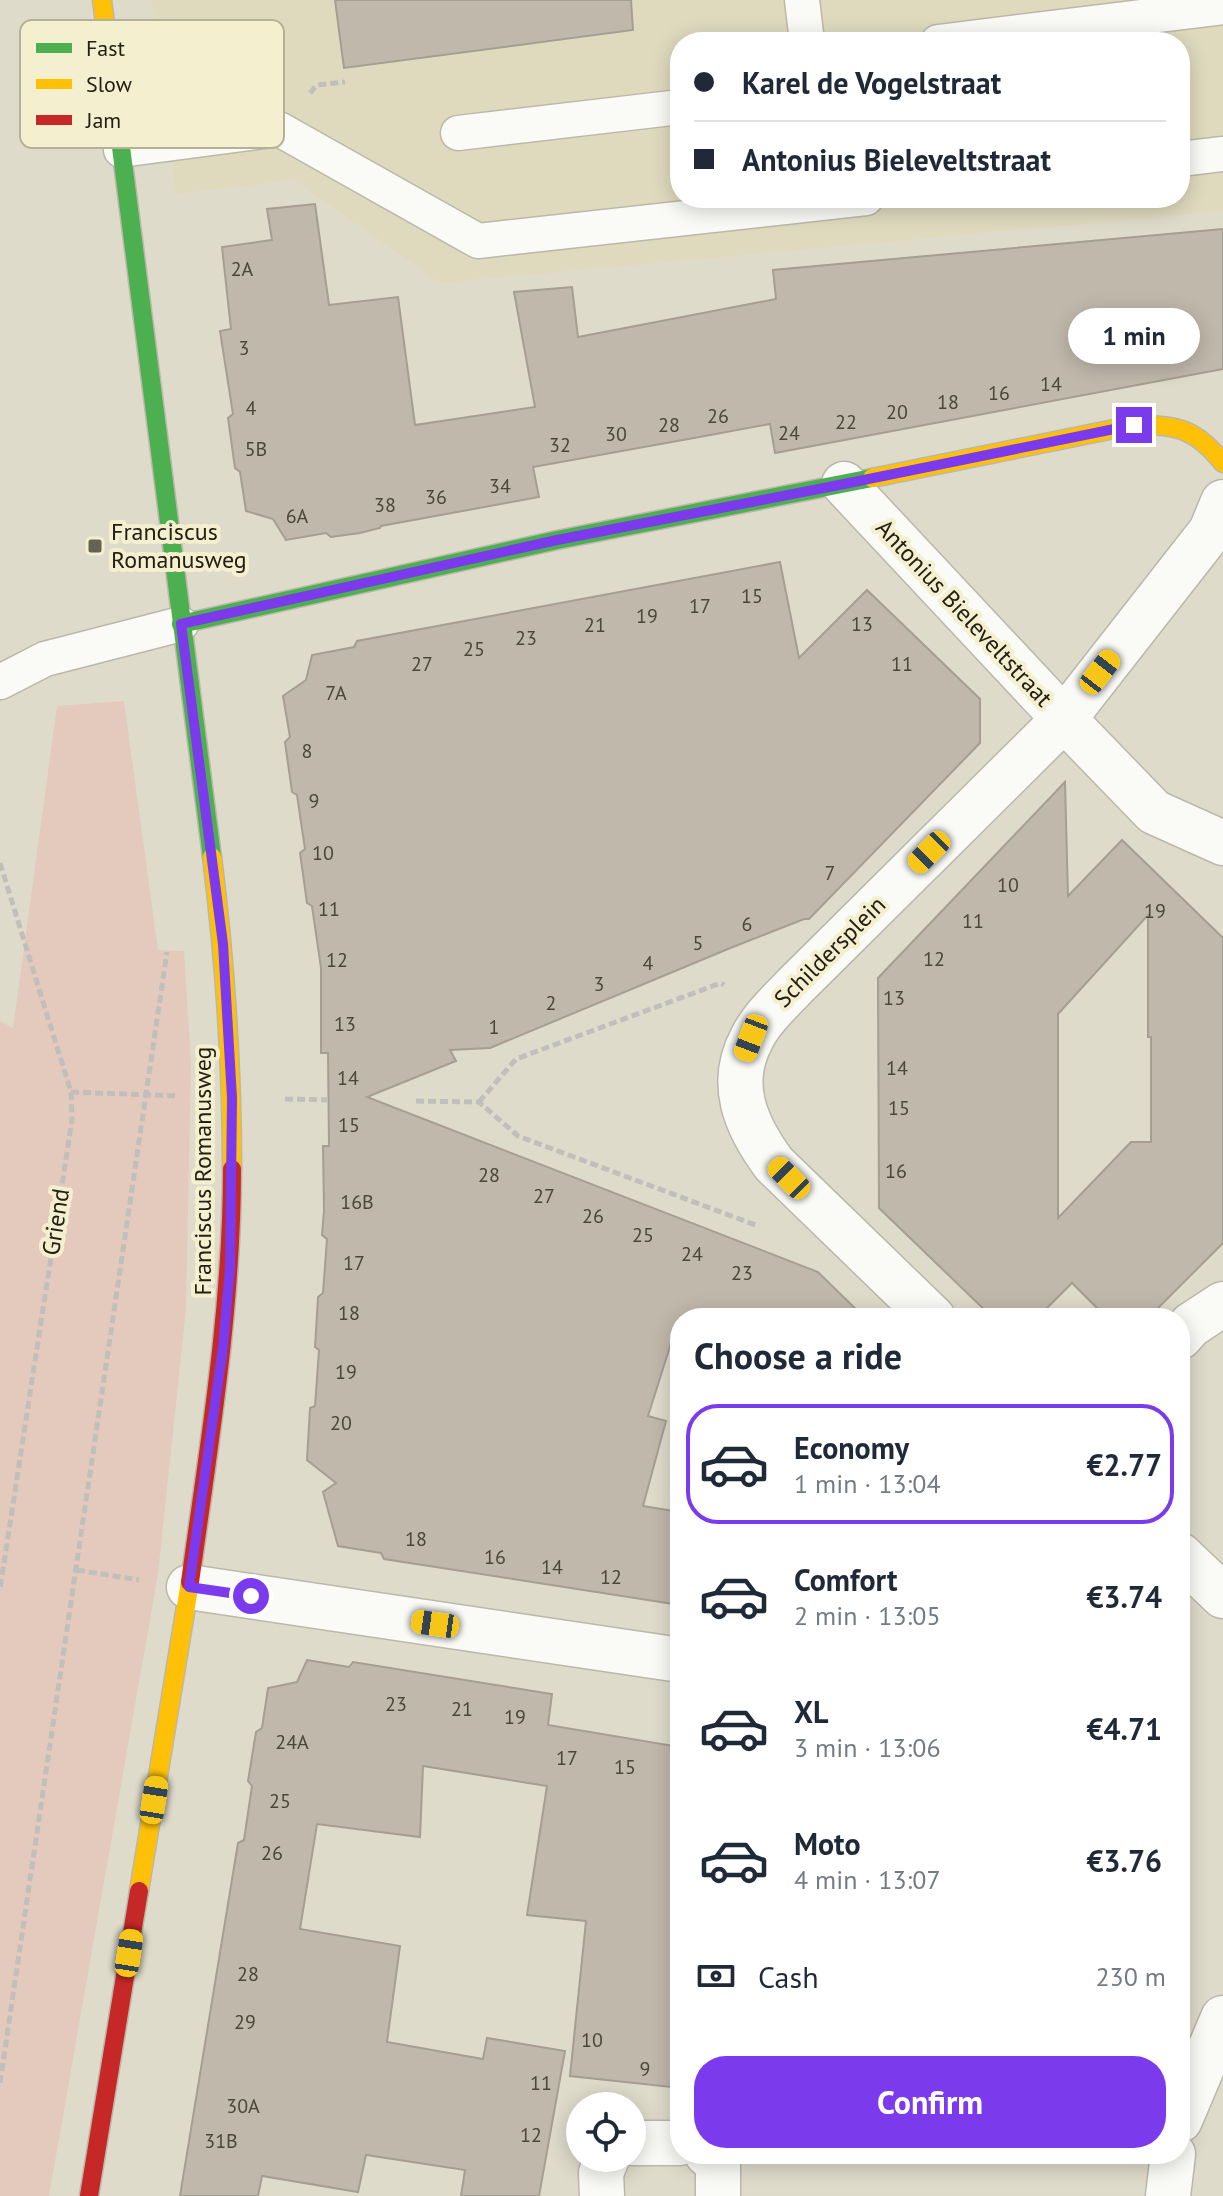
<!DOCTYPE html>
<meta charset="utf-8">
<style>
body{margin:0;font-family:"PT Sans",sans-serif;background:#f6f6f7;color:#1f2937;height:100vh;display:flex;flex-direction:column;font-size:30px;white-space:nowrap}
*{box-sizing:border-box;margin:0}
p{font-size:26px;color:#747a83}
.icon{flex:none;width:44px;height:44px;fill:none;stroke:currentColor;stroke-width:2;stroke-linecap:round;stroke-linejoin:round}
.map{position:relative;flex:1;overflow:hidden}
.drawer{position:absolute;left:670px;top:1308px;width:520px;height:856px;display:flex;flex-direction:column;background:#fff;border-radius:32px;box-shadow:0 4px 20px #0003}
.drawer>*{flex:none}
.hud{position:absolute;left:670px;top:32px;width:520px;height:176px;border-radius:32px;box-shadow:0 4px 20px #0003;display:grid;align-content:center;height:176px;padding:0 24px;background:#fff}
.buttons{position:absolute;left:566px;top:2092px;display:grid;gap:16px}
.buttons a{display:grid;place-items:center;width:80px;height:80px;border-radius:50%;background:#fff;box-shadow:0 4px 20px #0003;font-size:40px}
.end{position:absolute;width:36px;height:36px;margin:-18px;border:10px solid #7c3aed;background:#fff;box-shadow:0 0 0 4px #fff}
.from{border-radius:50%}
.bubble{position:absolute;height:56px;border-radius:28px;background:#fff;box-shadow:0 4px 20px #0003;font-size:26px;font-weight:700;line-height:56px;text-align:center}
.car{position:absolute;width:24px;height:48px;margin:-24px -12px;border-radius:10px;box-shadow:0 0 6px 2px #0007;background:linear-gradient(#f5c518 24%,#345 0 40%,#f5c518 0 76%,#345 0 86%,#f5c518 0)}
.hud b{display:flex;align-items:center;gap:28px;height:76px;font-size:30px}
.hud b+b{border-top:2px solid #e0e1e3}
.hud i{width:20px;height:20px;background:#1f2937}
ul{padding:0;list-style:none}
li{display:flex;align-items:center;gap:24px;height:120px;margin:0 16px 12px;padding:0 8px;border:4px solid transparent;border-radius:32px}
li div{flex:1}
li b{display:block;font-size:30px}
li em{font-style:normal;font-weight:700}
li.selected{border-color:#7c3aed}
li>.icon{width:72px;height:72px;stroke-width:1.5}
h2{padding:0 24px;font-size:36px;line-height:96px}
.pay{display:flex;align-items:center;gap:20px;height:88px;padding:0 24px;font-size:30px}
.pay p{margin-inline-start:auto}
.cta{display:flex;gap:16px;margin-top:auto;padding:16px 24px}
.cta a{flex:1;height:92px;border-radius:32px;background:#7c3aed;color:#fff;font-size:32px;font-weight:700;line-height:92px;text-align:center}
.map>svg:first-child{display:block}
</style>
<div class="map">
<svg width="1223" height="2196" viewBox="0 0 1223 2196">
<rect width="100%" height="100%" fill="#dfdbcb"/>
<!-- built -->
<path fill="#dfdabe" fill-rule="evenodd" d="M151,0H1223V211L440,283L294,180L176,194ZM680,42H1180V198H680Z"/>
<!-- green -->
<path fill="#e4cabc" d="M124,701L158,950L184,951L191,1063L186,1309L158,1574L49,2196H0V1021L13,1028L57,706Z"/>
<!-- building -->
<g fill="#c0b8ab" stroke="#a49e93" stroke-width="2" fill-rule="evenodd">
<path d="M335,0H631L633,30L344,68Z"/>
<path d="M315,204L329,305L398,297L415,425L535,407L514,292L572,287L578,337L776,299L773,270L1223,229V369L775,453L770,424L705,436L533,467L539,497L381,526L380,528L360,533L331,537L326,533L286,540L273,519L246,511L240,472L235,468L228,418L233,414L220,331L231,329L222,247L272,240L267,209Z"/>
<path d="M780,562L799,658L867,590L980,699V743L809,919H804L728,949L490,1048L450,1050L456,1061L367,1097L818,1272L865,1318H679L648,1416L666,1421L643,1506L680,1512V1605L384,1559L381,1553L338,1546L323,1492L336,1483L307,1460L310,1408L315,1406L319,1350L315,1347L318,1297L323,1293L327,1239L322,1235L324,1211L323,1146H329L328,1053H321V968L312,906L307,903L300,853L305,849L297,795L292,792L285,742L290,737L283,696L306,680L312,655L354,647L357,641Z"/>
<path d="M1065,782L1068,896L1122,840L1223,938V1243L1148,1318H1107L1072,1283L1037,1318H993L879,1208L878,978ZM1148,915V1037H1151V1142H1131L1058,1218V1014Z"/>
<path d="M307,1660L349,1667L353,1662L552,1694L548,1725L680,1747V2088L570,2076L586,1921L527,1915L547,1786L423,1766L420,1837L317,1824L300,1929L400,1946L387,2042L483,2059L487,2038L565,2051L539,2196H461L465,2170L366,2155L358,2192L262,2176L258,2196H180L238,1843L244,1840L252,1786L248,1781L256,1732L262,1728L268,1688L297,1682Z"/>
</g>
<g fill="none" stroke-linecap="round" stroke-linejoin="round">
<defs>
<g id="lane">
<path d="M802,0L807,42"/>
<path d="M938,42L1223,7"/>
<path d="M458,133L680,107"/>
<path d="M121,150L279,129L478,241L866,198"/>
<path d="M1180,159L1223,154"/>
<path d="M0,682L45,659L181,624"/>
</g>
<g id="street">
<path d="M844,484L1064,719L1154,812L1223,843"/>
<path d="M933,1318L774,1164C746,1126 727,1084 752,1038C762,1018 780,1002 795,986L1064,719L1211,531L1223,502"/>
<path d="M1180,1337L1191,1325L1223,1304"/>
<path d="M1180,1555L1223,1596"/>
<path d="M189,1587L680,1660"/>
<path d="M1180,2120L1223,2018"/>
<path d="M632,2143H680"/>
<path d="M707,2154L718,2163V2196"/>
<path d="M602,2196L601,2173L607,2158"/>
<path d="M1168,2196L1173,2154"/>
</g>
<g id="fast">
<path d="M116,108L212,857"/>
<path d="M181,624L557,540L872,478"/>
</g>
<g id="slow">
<path d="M102,0L116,108"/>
<path d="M872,478L1134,425C1177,424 1196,429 1223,463"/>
<path d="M212,857C225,961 232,1065 232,1169"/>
<path d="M139,1891L190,1582"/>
</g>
<g id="jam">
<path d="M190,1582C209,1445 232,1309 232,1169"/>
<path d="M89,2196L139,1891"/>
</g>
</defs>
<!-- lane casing -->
<use href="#lane" stroke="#bbb8ab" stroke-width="37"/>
<!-- street casing -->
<use href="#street" stroke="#bbb8ab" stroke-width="47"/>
<!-- fast casing -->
<use href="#fast" stroke="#bbb8ab" stroke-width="21"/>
<!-- slow casing -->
<use href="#slow" stroke="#bbb8ab" stroke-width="21"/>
<!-- jam casing -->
<use href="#jam" stroke="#bbb8ab" stroke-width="21"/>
<!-- path -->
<g stroke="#c0bfbb" stroke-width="5" stroke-dasharray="8 4" stroke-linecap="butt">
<path d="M310,93L317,85L345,82"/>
<path d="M0,863L71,1092L72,1120L0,1589"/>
<path d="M71,1092L179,1096"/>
<path d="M285,1099L328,1100"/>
<path d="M416,1101L479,1102L518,1136L758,1226"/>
<path d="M479,1102L516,1059L721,983L724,985"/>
<path d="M77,1570L139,1580"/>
<path d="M0,2083L167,952"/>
</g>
<!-- lane -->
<use href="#lane" stroke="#fafaf7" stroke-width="34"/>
<!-- street -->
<use href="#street" stroke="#fafaf7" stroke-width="44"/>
<!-- fast -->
<use href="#fast" stroke="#4caf50" stroke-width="18"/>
<!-- slow -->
<use href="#slow" stroke="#ffc107" stroke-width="18"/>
<!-- jam -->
<use href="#jam" stroke="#c62828" stroke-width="18"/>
</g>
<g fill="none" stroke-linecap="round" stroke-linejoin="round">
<!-- route -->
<path stroke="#7c3aed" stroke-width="10" d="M251,1596L189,1587L223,1347L230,1267L232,1098L223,944L181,624L557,540L844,484L1134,425"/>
</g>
<!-- markers -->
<rect fill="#646155" stroke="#f4efcf" stroke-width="3" x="87" y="538" width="16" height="16" rx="4"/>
<g text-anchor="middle" stroke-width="8" stroke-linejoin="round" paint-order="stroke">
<!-- number labels -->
<g font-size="20" fill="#4a463a">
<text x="242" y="276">2A</text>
<text x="244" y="355">3</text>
<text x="1051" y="391">14</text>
<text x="999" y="400">16</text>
<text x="948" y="409">18</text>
<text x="251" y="415">4</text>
<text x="897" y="419">20</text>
<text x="718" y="423">26</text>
<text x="846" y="429">22</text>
<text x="669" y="432">28</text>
<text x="789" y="440">24</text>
<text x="616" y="441">30</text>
<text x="560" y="452">32</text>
<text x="256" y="456">5B</text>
<text x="500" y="493">34</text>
<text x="436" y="504">36</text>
<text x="385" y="512">38</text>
<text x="297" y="523">6A</text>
<text x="752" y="603">15</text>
<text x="700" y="613">17</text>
<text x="647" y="623">19</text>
<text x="862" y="631">13</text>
<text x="595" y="632">21</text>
<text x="526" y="645">23</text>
<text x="474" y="656">25</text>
<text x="422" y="671">27</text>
<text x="902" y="671">11</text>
<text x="336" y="700">7A</text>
<text x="307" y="758">8</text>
<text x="314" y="808">9</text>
<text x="323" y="860">10</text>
<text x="830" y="880">7</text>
<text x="1008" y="892">10</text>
<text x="329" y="916">11</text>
<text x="1155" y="918">19</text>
<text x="973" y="928">11</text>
<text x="747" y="931">6</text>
<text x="698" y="950">5</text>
<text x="934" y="966">12</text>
<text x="337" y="967">12</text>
<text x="648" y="970">4</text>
<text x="599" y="991">3</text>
<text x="894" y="1005">13</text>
<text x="551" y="1010">2</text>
<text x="345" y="1031">13</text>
<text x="494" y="1034">1</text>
<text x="897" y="1075">14</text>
<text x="348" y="1085">14</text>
<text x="899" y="1115">15</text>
<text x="349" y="1132">15</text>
<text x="896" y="1178">16</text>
<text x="489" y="1182">28</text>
<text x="544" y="1203">27</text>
<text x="357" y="1209">16B</text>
<text x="593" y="1223">26</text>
<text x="643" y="1242">25</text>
<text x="692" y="1261">24</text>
<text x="354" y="1270">17</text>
<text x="742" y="1280">23</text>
<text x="349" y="1320">18</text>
<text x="346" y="1379">19</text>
<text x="341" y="1430">20</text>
<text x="416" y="1546">18</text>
<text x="495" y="1564">16</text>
<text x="552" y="1574">14</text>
<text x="611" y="1584">12</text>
<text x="396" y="1711">23</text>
<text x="462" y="1716">21</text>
<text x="515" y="1724">19</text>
<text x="292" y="1749">24A</text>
<text x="567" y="1765">17</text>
<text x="625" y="1774">15</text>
<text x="280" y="1808">25</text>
<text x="272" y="1860">26</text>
<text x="248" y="1981">28</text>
<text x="245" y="2029">29</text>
<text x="592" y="2047">10</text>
<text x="645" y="2076">9</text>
<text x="541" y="2090">11</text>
<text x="243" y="2113">30A</text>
<text x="531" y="2142">12</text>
<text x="221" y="2148">31B</text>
</g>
<!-- poi labels -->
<g font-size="24" fill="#222015" stroke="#f4efcf" text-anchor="start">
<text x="111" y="540">Franciscus<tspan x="111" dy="28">Romanusweg</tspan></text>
</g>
<!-- street labels -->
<g font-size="24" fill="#222015" stroke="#f4efcf">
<text transform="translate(964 613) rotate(47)" y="8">Antonius Bieleveltstraat</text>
<text transform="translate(830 952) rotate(-45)" y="8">Schildersplein</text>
<text transform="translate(203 1171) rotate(-90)" y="8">Franciscus Romanusweg</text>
<text transform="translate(56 1222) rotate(-81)" y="8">Griend</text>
</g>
</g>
<!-- legend -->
<rect x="20" y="20" width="264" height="128" rx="12" fill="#f4efcf" stroke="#b5b197" stroke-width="2"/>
<rect x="36" y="43" width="36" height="10" fill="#4caf50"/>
<rect x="36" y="79" width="36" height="10" fill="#ffc107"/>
<rect x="36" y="115" width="36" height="10" fill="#c62828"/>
<g font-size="22" fill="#222015">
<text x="86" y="56">Fast</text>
<text x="86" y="92">Slow</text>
<text x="86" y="128">Jam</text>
</g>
</svg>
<div class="buttons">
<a><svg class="icon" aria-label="locate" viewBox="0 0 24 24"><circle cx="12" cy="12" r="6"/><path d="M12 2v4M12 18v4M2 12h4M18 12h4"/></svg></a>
</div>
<i class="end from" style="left:251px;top:1596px"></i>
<i class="end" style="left:1134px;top:425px"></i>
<div class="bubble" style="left:1068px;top:308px;width:132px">1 min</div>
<i class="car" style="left:1100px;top:672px;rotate:38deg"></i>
<i class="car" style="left:929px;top:852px;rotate:225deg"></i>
<i class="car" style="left:751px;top:1038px;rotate:201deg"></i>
<i class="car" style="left:789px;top:1178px;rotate:315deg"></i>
<i class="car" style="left:435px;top:1624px;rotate:278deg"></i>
<i class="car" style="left:154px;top:1800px;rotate:9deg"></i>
<i class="car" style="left:129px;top:1953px;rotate:9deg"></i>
<div class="hud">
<b><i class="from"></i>Karel de Vogelstraat</b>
<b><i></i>Antonius Bieleveltstraat</b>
</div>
<section class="drawer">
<h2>Choose a ride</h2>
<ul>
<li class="selected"><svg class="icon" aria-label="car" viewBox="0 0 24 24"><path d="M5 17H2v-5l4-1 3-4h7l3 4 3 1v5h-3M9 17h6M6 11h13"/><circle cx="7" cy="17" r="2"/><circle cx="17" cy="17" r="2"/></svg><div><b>Economy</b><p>1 min · 13:04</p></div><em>€2.77</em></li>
<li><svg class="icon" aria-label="car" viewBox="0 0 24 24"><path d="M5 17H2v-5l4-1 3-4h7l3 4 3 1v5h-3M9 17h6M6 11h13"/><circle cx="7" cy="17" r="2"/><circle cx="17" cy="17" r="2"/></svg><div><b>Comfort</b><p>2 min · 13:05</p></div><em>€3.74</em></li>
<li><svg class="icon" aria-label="car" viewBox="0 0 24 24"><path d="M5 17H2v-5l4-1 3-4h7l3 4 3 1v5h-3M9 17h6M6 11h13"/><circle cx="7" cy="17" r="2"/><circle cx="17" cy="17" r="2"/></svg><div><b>XL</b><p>3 min · 13:06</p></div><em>€4.71</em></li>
<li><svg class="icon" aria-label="car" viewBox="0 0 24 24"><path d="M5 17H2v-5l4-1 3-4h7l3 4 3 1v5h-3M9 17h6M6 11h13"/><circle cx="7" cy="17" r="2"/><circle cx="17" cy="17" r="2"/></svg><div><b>Moto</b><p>4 min · 13:07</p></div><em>€3.76</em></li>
</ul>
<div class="pay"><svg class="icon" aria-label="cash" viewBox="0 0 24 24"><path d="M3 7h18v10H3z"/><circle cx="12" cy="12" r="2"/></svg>Cash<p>230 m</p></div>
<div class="cta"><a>Confirm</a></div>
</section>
</div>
